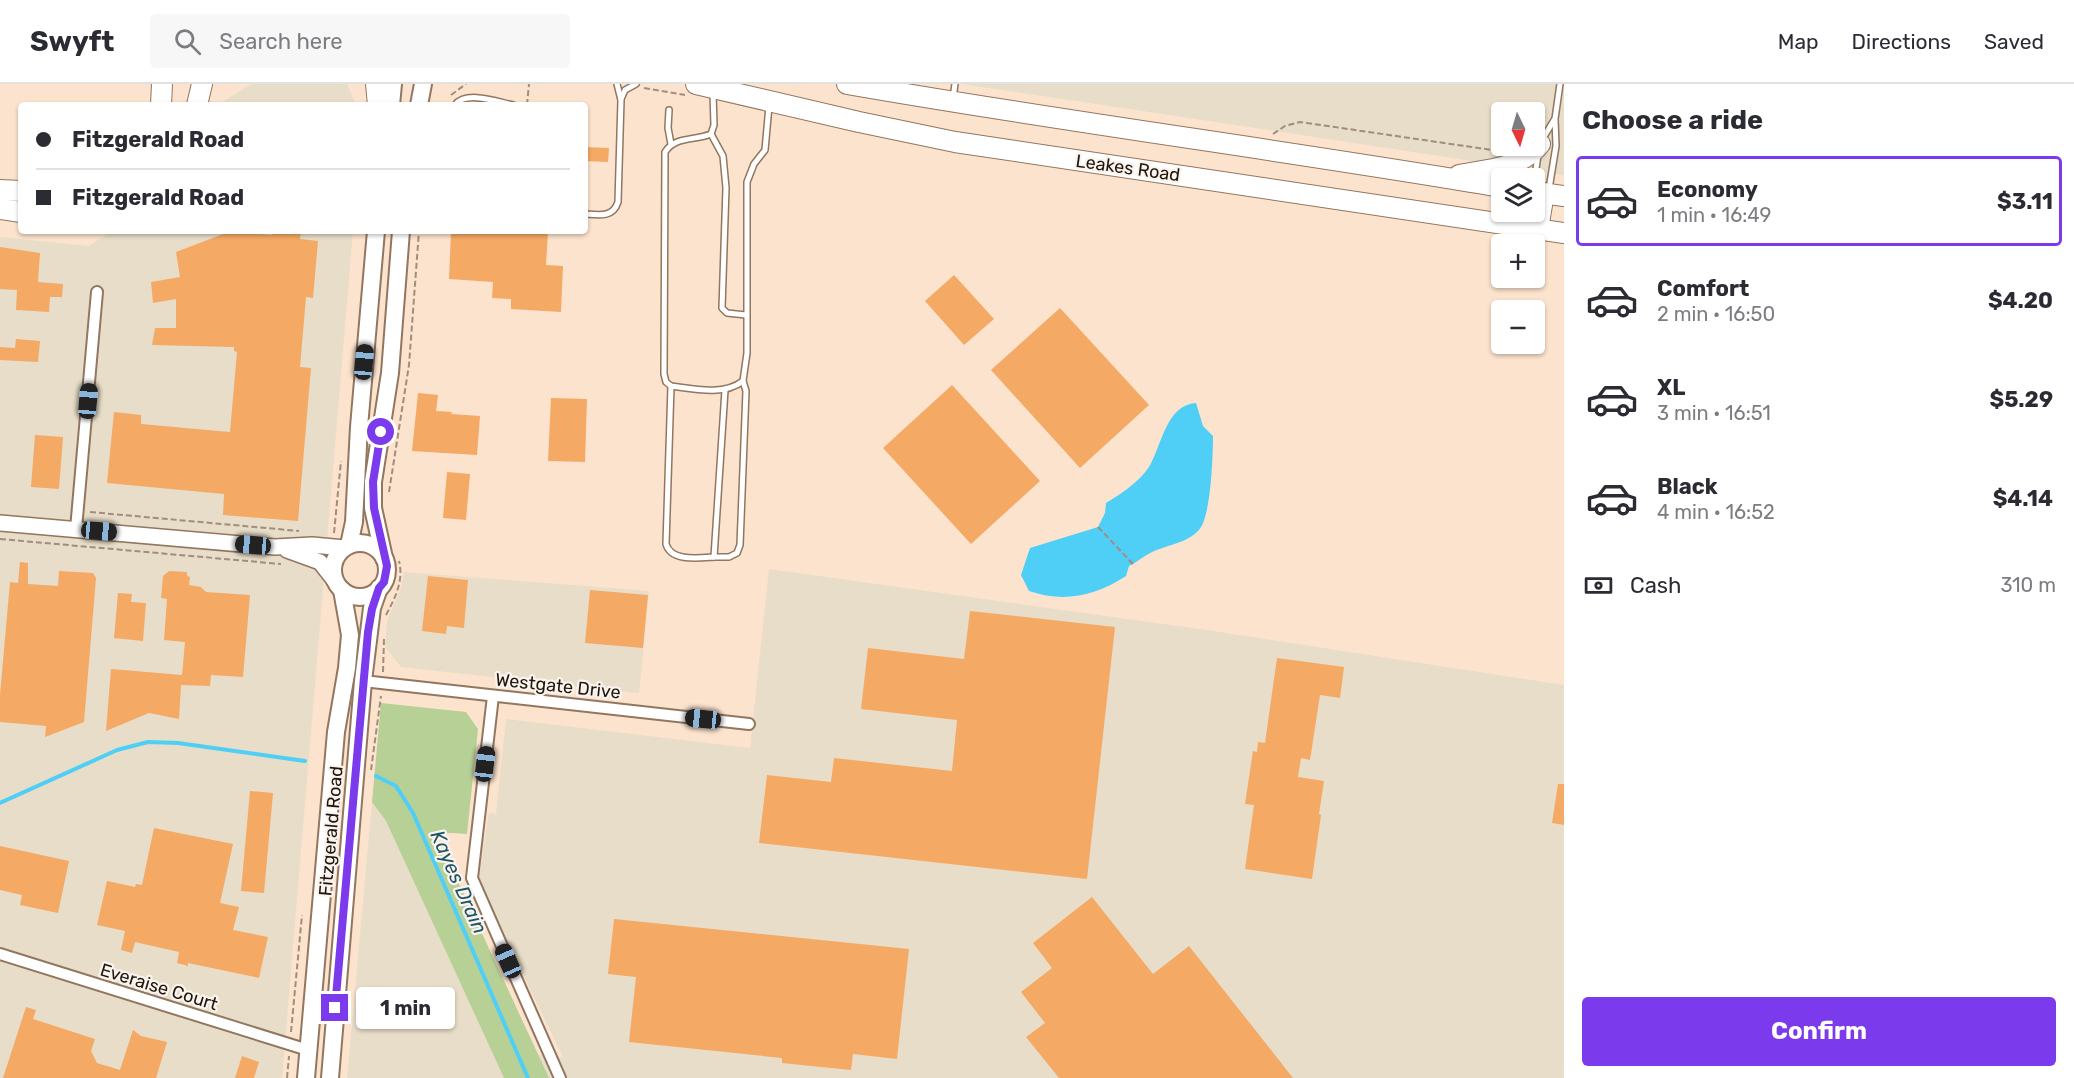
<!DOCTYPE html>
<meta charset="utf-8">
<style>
body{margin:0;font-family:Rubik,sans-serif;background:#f7f7f7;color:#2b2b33;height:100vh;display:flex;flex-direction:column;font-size:22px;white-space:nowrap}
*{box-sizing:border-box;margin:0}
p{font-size:20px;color:#7c7c81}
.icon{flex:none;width:33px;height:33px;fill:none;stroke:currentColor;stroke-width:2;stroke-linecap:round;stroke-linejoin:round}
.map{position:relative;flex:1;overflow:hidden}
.details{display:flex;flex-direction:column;background:#fff;width:510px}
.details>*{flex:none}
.guide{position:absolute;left:18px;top:18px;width:570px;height:132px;border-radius:6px;box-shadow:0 2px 4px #0004;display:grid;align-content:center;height:132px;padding:0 18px;background:#fff}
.needle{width:39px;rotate:175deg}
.tools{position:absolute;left:1491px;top:18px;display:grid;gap:12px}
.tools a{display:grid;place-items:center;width:54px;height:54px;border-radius:6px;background:#fff;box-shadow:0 2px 4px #0004;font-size:30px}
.end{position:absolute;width:27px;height:27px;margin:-14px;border:8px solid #7c3aed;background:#fff;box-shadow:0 0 0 3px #fff}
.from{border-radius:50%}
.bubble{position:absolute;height:42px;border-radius:6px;background:#fff;box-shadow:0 2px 4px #0004;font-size:20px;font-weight:700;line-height:42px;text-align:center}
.car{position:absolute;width:18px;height:36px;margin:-18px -9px;border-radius:8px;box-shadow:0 0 4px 2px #0007;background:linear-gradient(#222 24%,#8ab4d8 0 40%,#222 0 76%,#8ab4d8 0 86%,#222 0)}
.guide b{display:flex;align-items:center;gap:21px;height:57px;font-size:22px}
.guide b+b{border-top:2px solid #e1e1e2}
.guide i{width:15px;height:15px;background:#2b2b33}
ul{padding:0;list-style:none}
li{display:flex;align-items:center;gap:18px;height:90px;margin:0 12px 9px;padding:0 6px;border:3px solid transparent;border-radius:6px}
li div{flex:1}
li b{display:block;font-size:22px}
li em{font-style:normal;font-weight:700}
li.on{border-color:#7c3aed}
li>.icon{width:54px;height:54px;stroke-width:1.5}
h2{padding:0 18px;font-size:27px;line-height:72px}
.pay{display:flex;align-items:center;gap:15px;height:66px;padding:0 18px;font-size:22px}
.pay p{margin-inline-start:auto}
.cta{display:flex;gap:12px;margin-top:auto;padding:12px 18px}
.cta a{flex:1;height:69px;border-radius:6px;background:#7c3aed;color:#fff;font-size:24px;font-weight:700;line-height:69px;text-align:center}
header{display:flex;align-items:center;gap:36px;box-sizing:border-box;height:84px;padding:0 30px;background:#fff;border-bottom:2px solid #e1e1e2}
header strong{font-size:28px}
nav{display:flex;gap:33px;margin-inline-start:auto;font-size:21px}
.search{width:420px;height:54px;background:#f7f7f7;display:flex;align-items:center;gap:15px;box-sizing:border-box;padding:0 21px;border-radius:6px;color:#7c7c81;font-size:22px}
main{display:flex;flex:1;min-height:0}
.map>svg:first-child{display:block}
</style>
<header>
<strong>Swyft</strong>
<div class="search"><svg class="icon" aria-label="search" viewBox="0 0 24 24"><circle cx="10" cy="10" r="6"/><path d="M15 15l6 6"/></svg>Search here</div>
<nav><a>Map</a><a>Directions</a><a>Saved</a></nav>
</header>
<main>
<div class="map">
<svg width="1564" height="994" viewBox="0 0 1564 994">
<rect width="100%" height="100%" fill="#fce3ce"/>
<!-- industrial -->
<g fill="#e8ddc8" fill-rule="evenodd">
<path d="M252,0H347L356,21H222L224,17Z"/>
<path d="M962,0H1564V91L1229,40ZM1502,28H1534V62H1502Z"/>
<path d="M112,147H353L282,994H0V153L89,162Z"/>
<path d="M769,485L1207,546L1564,601V994H549L538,971L563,973L478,798L489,729L496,730L506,635L750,664Z"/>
<path d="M404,488L649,507L639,609L401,583L385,563L387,537L401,504Z"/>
<path d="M372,718L386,737L504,994H347Z"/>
</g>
<!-- green -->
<path fill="#b7d095" d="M381,619L466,628L478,645L467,750L435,748L549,994H504L386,737L372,718Z"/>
<!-- water -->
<path fill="#4fcff6" d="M1196,319L1203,342L1213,352C1213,372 1211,427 1201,443C1192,458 1167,461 1152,468C1144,472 1137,478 1129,482L1126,492C1095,512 1064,519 1029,507L1021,491L1030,464L1098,443L1105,429L1106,419C1122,409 1138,399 1149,383C1162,361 1166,321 1196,319Z"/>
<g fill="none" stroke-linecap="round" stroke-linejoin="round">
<!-- stream -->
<g stroke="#4fcff6" stroke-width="4">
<path d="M376,692L396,702L413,729L528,994"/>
<path d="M0,719L117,666L148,658L178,659L305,677"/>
</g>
</g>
<!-- building -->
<g fill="#f4a965">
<path d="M585,63L609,64L608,78L585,77Z"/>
<path d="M231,147L272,151V147H301L300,155L318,157L313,214L306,213L300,283L311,284L298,437L223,431L224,410L107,399L114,328L141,331V340L230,348L237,268L234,267V263L152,261L155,244H176V215L153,219L151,198L180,193L176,168Z"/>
<path d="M451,147L548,148L546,181L563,182L561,228L511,225V215L492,214L493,198L449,195Z"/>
<path d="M0,163L40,169L38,198L63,200L62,213H50L49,228L16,226L17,206L0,205Z"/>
<path d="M954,191L994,235L964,261L925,217Z"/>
<path d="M1060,224L1149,321L1080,384L991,286Z"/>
<path d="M16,255L40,257L38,278L0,276V263L15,264Z"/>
<path d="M952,301L1040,397L971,460L883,364Z"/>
<path d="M418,309L438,311L436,327L452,328L451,330L480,332L477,371L412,367Z"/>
<path d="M551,314L587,315L585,378L548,377Z"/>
<path d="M35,351L63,353L59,405L31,403Z"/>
<path d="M447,388L470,390L466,436L443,434Z"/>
<path d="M20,478L28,479V500L58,502L59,487L93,489L96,494L84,638L45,653L46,642L0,638V611L10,498L18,499Z"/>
<path d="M169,487L187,488V492L190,493L189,501L201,503L206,508L250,511L243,593L211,591L210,602L181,601L179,635L149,629L106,647L111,585L182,591L185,558L164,556L167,515L161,514L163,492Z"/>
<path d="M428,492L468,496L464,544L447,542L446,550L422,547Z"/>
<path d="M590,506L648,511L643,564L585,559Z"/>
<path d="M118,509L132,510L131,518L146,519L143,557L114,554Z"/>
<path d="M970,527L1115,543L1087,795L759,759L767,691L831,698L834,674L952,687L957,636L861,625L868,564L964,575Z"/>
<path d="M1277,574L1344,583L1340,614L1320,611L1310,676L1301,674L1298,693L1324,697L1319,730L1321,731L1312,795L1245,785L1254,721L1245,720L1253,667L1257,668L1258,658L1265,659Z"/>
<path d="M1558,700H1564V741L1552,739Z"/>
<path d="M250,707L273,709L264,809L241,807Z"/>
<path d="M154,744L233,760L220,819L239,823L233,846L268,853L259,894L188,879V882L177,879L179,868L135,858L132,869L121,866L125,847L97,841L107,797L135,803L136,800L142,801Z"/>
<path d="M0,762L69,777L58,829L20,821L22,811L0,806Z"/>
<path d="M1092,813L1153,890L1189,862L1293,994H1059L1026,953L1045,939L1021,908L1052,884L1033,859Z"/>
<path d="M614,835L909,865L897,975L853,970L851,986L782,979V974L629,958L636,893L608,890Z"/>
<path d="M26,923L36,926L33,935L95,955L91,967L97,979L120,986L133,946L141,952L167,958L156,994H3Z"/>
<path d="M242,972L259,978L254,994H235Z"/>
</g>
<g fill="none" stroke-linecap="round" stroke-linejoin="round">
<defs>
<g id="lane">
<path d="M713,9L714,41L711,50C694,57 675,52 665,68L664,290L666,298L671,302C694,305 724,312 743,297L747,269V98L754,80L765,66L769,22"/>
<path d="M953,14L955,0"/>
<path d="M621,15L625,6L636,0"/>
<path d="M455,21C466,6 498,18 513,21"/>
<path d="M669,26L668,44L671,60"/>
<path d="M711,50L723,72L726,104L722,224L727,229L746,231"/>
<path d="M1542,56L1554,36"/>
<path d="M1534,99L1538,71"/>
<path d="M1549,105L1556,62L1555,35L1560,0"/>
<path d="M585,130C599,131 613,134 618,118L621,16L617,0"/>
<path d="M671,302L666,460C671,478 699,474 714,473L725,306"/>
<path d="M714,473H729L737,469L740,461L746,307L743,297"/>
</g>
<g id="street">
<path d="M76,445L97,208"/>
<path d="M363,597L749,640"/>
<path d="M493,612L472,794L560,994"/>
<path d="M0,870L308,966"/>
</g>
<g id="secondary">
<path d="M0,439L275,463L312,461L345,464"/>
<path d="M287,466L320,478L338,501"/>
</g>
<g id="primary">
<path d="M391,21L393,0"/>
<path d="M419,21L423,0"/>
<circle cx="360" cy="486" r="27"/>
<path d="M349,461L354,438L359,343L376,147"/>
<path d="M384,474L373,424V398L390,289L401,147"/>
<path d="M306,994L336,648L347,584L350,551L342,506"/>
<path d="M330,994L363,597L372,524L379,504"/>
</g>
<g id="highway">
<path d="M376,0L378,21"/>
<path d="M696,0L859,38L955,58L1564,149"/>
<path d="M847,0C1064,38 1284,66 1502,103"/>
<path d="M161,21L162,0"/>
<path d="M197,21L202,0"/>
<path d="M1459,91C1487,86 1522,84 1540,60"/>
<path d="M0,106L21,107"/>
<path d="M1534,108L1564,112"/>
<path d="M0,125L21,128"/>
<path d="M1538,145L1544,109"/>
</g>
</defs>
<!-- lane casing -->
<use href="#lane" stroke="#92765f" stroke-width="8"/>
<!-- street casing -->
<use href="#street" stroke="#92765f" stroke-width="14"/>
<!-- secondary casing -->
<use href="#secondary" stroke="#92765f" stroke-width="18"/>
<!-- primary casing -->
<use href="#primary" stroke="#92765f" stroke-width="20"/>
<!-- highway casing -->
<use href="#highway" stroke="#92765f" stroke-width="22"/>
<!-- path -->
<g stroke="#a08d7d" stroke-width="2" stroke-dasharray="6 3" stroke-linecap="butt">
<path d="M644,4L685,11"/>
<path d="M451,11L466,0"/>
<path d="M527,21L529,0"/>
<path d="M1273,50L1285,42L1300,38L1499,67"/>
<path d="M389,408L409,281L419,147"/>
<path d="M90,428L299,447"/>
<path d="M1098,443L1133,480"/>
<path d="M334,449L341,377"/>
<path d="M0,455L281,480"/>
<path d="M386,531C395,514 404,497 399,477"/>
<path d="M383,588L384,555"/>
<path d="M371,686L381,612"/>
<path d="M291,948L302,831"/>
<path d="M287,994L289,972"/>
</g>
<!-- lane -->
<use href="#lane" stroke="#fff" stroke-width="5"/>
<!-- street -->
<use href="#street" stroke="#fff" stroke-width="10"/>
<!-- secondary -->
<use href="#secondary" stroke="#fff" stroke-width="15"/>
<!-- primary -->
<use href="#primary" stroke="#fff" stroke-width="16"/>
<!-- highway -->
<use href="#highway" stroke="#fff" stroke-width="20"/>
</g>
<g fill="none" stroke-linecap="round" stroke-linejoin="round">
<!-- route -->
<path stroke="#7c3aed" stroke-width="8" d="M335,924L368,548L372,525L379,504L384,498L387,482L374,424L373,398L381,348"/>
</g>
<g text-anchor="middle" stroke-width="4.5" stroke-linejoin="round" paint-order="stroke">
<!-- street labels -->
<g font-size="18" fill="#21160d" stroke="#faf4ef">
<text transform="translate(1128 84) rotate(8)" y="6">Leakes Road</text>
<text transform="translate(558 602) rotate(6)" y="6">Westgate Drive</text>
<text transform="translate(331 747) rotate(-85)" y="6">Fitzgerald Road</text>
<text transform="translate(159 903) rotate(17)" y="6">Everaise Court</text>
</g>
<!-- water labels -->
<g font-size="20" font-style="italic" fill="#1f5464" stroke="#faf4ef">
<text transform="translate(459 798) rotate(66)" y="7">Kayes Drain</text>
</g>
</g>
</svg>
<div class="tools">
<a><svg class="needle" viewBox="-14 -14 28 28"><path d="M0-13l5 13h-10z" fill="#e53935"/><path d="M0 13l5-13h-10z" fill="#7c7c81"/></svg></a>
<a><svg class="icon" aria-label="layers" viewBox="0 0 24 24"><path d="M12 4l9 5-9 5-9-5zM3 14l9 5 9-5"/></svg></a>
<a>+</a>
<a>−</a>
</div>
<i class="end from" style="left:381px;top:348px"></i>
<i class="end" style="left:335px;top:924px"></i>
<div class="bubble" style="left:356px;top:903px;width:99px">1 min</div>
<i class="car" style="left:364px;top:278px;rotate:5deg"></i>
<i class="car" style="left:88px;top:317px;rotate:5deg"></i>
<i class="car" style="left:99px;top:447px;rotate:95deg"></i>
<i class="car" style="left:253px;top:461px;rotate:275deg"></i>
<i class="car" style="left:703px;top:635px;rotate:276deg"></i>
<i class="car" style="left:485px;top:680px;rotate:7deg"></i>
<i class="car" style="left:508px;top:877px;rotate:336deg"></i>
<div class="guide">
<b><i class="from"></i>Fitzgerald Road</b>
<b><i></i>Fitzgerald Road</b>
</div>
</div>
<section class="details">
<h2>Choose a ride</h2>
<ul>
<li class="on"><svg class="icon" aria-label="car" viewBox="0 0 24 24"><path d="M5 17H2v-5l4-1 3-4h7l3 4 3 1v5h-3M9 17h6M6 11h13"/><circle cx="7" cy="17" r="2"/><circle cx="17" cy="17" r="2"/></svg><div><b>Economy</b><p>1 min · 16:49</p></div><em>$3.11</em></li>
<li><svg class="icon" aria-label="car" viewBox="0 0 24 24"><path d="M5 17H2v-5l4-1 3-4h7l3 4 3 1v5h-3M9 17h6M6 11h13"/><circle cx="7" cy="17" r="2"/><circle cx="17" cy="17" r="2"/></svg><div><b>Comfort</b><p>2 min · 16:50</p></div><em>$4.20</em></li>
<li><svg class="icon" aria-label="car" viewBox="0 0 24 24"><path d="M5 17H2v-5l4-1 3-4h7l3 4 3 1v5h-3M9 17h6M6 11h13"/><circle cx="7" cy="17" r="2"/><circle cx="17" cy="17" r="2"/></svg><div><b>XL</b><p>3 min · 16:51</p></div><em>$5.29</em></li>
<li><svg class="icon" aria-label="car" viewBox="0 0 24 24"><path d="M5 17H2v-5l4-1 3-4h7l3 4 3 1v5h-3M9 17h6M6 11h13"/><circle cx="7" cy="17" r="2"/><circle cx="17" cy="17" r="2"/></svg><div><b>Black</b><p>4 min · 16:52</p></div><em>$4.14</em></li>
</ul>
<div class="pay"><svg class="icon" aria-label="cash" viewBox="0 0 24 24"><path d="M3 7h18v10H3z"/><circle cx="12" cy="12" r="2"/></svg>Cash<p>310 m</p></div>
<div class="cta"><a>Confirm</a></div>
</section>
</main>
